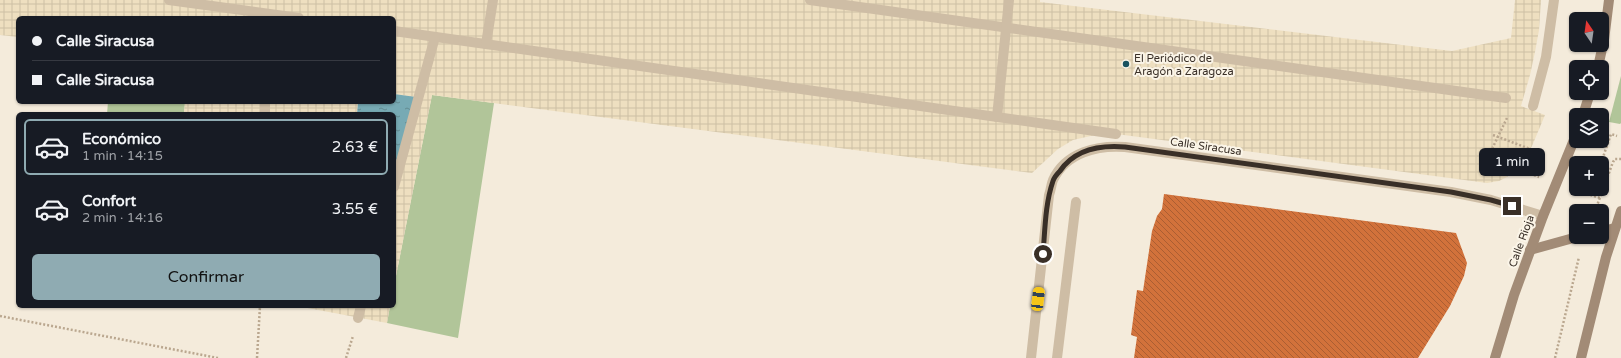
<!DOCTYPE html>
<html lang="es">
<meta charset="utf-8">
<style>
body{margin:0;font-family:"Varela Round",sans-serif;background:#242831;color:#f1f3f6;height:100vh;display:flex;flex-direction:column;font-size:15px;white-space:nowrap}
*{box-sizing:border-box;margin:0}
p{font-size:13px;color:#9ea1a6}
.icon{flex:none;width:22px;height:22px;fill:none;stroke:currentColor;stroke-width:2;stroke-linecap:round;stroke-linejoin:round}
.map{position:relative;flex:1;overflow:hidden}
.drawer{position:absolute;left:16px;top:112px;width:380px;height:196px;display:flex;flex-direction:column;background:#171b24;border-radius:6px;box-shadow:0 1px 3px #0004}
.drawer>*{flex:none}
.banner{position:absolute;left:16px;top:16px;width:380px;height:88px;border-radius:6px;box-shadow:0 1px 3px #0004;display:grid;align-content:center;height:88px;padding:0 16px;background:#171b24}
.needle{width:26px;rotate:347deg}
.buttons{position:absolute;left:1569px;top:12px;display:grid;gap:8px}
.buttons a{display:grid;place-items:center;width:40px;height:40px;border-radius:6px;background:#171b24;box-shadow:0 1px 3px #0004;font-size:20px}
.end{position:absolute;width:18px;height:18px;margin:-9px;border:5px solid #392f27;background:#fff;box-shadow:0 0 0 2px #fff}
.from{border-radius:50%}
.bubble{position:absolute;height:28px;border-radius:6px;background:#171b24;box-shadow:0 1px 3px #0004;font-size:13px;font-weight:600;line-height:28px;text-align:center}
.car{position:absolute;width:12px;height:24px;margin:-12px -6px;border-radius:5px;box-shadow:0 0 3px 1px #0007;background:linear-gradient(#f5c518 24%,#345 0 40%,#f5c518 0 76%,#345 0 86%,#f5c518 0)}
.banner b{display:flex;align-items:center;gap:14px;height:38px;font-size:15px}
.banner b+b{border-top:1px solid #363941}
.banner i{width:10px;height:10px;background:#f1f3f6}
ul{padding:7px 0 0;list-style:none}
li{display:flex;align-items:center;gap:12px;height:56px;margin:0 8px 6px;padding:0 8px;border:2px solid transparent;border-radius:6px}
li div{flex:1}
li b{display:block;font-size:15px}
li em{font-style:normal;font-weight:600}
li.on{border-color:#8fabb2}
li>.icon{width:36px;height:36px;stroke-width:1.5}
.primary-button{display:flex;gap:8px;margin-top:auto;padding:8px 16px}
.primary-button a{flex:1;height:46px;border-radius:6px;background:#8fabb2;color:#111;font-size:16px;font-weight:600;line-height:46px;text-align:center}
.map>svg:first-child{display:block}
</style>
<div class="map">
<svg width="1621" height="358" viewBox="0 0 1621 358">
<defs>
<pattern id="plaza-grid" width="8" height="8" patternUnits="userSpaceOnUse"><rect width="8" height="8" fill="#eedfc0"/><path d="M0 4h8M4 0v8" fill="none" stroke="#cdc0a5"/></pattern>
<pattern id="water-ripples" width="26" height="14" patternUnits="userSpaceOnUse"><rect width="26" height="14" fill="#77aab4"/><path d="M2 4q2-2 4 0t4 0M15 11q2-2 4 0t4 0" fill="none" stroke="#638b92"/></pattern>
<pattern id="building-back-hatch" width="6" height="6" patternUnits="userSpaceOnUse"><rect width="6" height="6" fill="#d2723b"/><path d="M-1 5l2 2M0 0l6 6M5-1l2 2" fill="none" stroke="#ab5e32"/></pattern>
</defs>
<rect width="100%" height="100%" fill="#f4ebdb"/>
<!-- green -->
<g fill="#b1c599">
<path d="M1621,76V123L1620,124L1609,122Z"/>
<path d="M432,95L494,103L458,338L387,323L390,306H394V286Z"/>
<path d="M108,102H185L184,114H107Z"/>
</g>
<!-- plaza -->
<g fill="url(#plaza-grid)">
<path d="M0,0H1040V2L1452,51L1511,38L1515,0H1541L1539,30L1535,52L1530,75L1521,106L1545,115L1532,146L1522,164L1507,177L1499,181L1487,183L1116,134L1095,135L1073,140L1058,149L1032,173L432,95L394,286V170L416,97L394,94V18H18V37L0,35Z"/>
<path d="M185,102H358L357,114H184Z"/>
<path d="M297,306H390L387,323Z"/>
</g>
<!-- water -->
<path fill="url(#water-ripples)" d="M394,94L416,97L394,170V114H357L358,102H394Z"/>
<!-- building -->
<path fill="url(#building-back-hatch)" d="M1164,194L1456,233L1467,263L1464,276L1450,306L1418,358H1134L1137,337L1131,335L1137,290L1143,291L1152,231L1157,216L1162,209Z"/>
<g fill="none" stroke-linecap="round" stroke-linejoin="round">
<!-- path -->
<g stroke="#baa78f" stroke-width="2.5" stroke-dasharray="2 2" stroke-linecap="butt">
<path d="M1507,118L1492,149L1493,158L1500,162L1539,177"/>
<path d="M1493,135L1530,149"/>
<path d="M1601,163L1611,134L1617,136"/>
<path d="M1575,190L1600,198"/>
<path d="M1595,211L1613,162L1615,159H1621"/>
<path d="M0,316L218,358"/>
<path d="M257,358L260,306"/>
<path d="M346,358L353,336"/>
<path d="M1555,358L1579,257"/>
</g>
<!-- lane -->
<g stroke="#cebda5" stroke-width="10">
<path d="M1533,106L1546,57L1554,0"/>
<path d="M1057,358L1076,202"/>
</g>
<!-- street -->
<g stroke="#cebda5" stroke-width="10">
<path d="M169,0L299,18"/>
<path d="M810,0L1506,98"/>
<path d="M394,31L1116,134"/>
<path d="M486,44L493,0"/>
<path d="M265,114V102"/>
<path d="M997,117L1009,0"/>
<path d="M394,187L435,37"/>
<path d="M358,318L361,306"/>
<path d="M1031,358L1049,195C1051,190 1051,185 1053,180C1066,152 1098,145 1125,147L1451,192L1491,200L1543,216"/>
</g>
<!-- secondary -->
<g stroke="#a28b76" stroke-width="10">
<path d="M1598,67L1604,40L1609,0"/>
<path d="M1583,115L1590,93"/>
<path d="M1602,231L1615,228"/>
<path d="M1530,250L1577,237"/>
<path d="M1495,358L1514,295L1543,216L1576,135"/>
<path d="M1581,358L1606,257L1621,211"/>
</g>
</g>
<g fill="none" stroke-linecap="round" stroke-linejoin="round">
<!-- route -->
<path stroke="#392f27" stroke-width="5" d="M1043,254C1045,231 1045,204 1053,181C1054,178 1057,174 1060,171C1075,149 1101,145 1125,147L1451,192L1491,200L1512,206"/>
</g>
<!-- markers -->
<circle fill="#18525f" stroke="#fbf5e8" stroke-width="1.5" cx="1126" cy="64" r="4"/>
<g text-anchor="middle" stroke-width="4" stroke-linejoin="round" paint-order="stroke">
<!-- poi labels -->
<g font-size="11" fill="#392f27" stroke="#fbf5e8" text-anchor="start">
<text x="1134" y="62">El Periódico de<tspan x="1134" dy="13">Aragón a Zaragoza</tspan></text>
</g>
<!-- street labels -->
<g font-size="11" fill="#392f27" stroke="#fbf5e8">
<text transform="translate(1206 146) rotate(8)" y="4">Calle Siracusa</text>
<text transform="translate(1521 241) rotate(-70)" y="4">Calle Rioja</text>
</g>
</g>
</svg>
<div class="buttons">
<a><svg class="needle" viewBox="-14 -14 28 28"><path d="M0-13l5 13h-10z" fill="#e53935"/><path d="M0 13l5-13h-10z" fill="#9ea1a6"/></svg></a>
<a><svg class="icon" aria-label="locate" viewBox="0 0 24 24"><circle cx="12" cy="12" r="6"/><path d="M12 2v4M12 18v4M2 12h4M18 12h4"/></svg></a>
<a><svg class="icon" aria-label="layers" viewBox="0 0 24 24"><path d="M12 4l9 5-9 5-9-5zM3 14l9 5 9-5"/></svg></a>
<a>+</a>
<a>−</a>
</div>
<i class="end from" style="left:1043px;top:254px"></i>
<i class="end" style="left:1512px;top:206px"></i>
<div class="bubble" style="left:1479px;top:148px;width:66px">1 min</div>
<i class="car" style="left:1038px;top:299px;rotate:7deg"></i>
<div class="banner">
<b><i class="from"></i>Calle Siracusa</b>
<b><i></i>Calle Siracusa</b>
</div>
<section class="drawer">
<ul>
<li class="on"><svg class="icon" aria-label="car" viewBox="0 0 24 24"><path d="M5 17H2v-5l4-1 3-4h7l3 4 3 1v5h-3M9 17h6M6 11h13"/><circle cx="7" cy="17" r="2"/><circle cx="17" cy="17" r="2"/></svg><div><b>Económico</b><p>1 min · 14:15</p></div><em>2.63 €</em></li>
<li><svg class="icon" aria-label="car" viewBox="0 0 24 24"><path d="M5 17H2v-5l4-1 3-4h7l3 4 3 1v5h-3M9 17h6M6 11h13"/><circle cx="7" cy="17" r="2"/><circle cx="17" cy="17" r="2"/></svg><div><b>Confort</b><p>2 min · 14:16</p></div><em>3.55 €</em></li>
</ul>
<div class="primary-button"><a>Confirmar</a></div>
</section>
</div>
